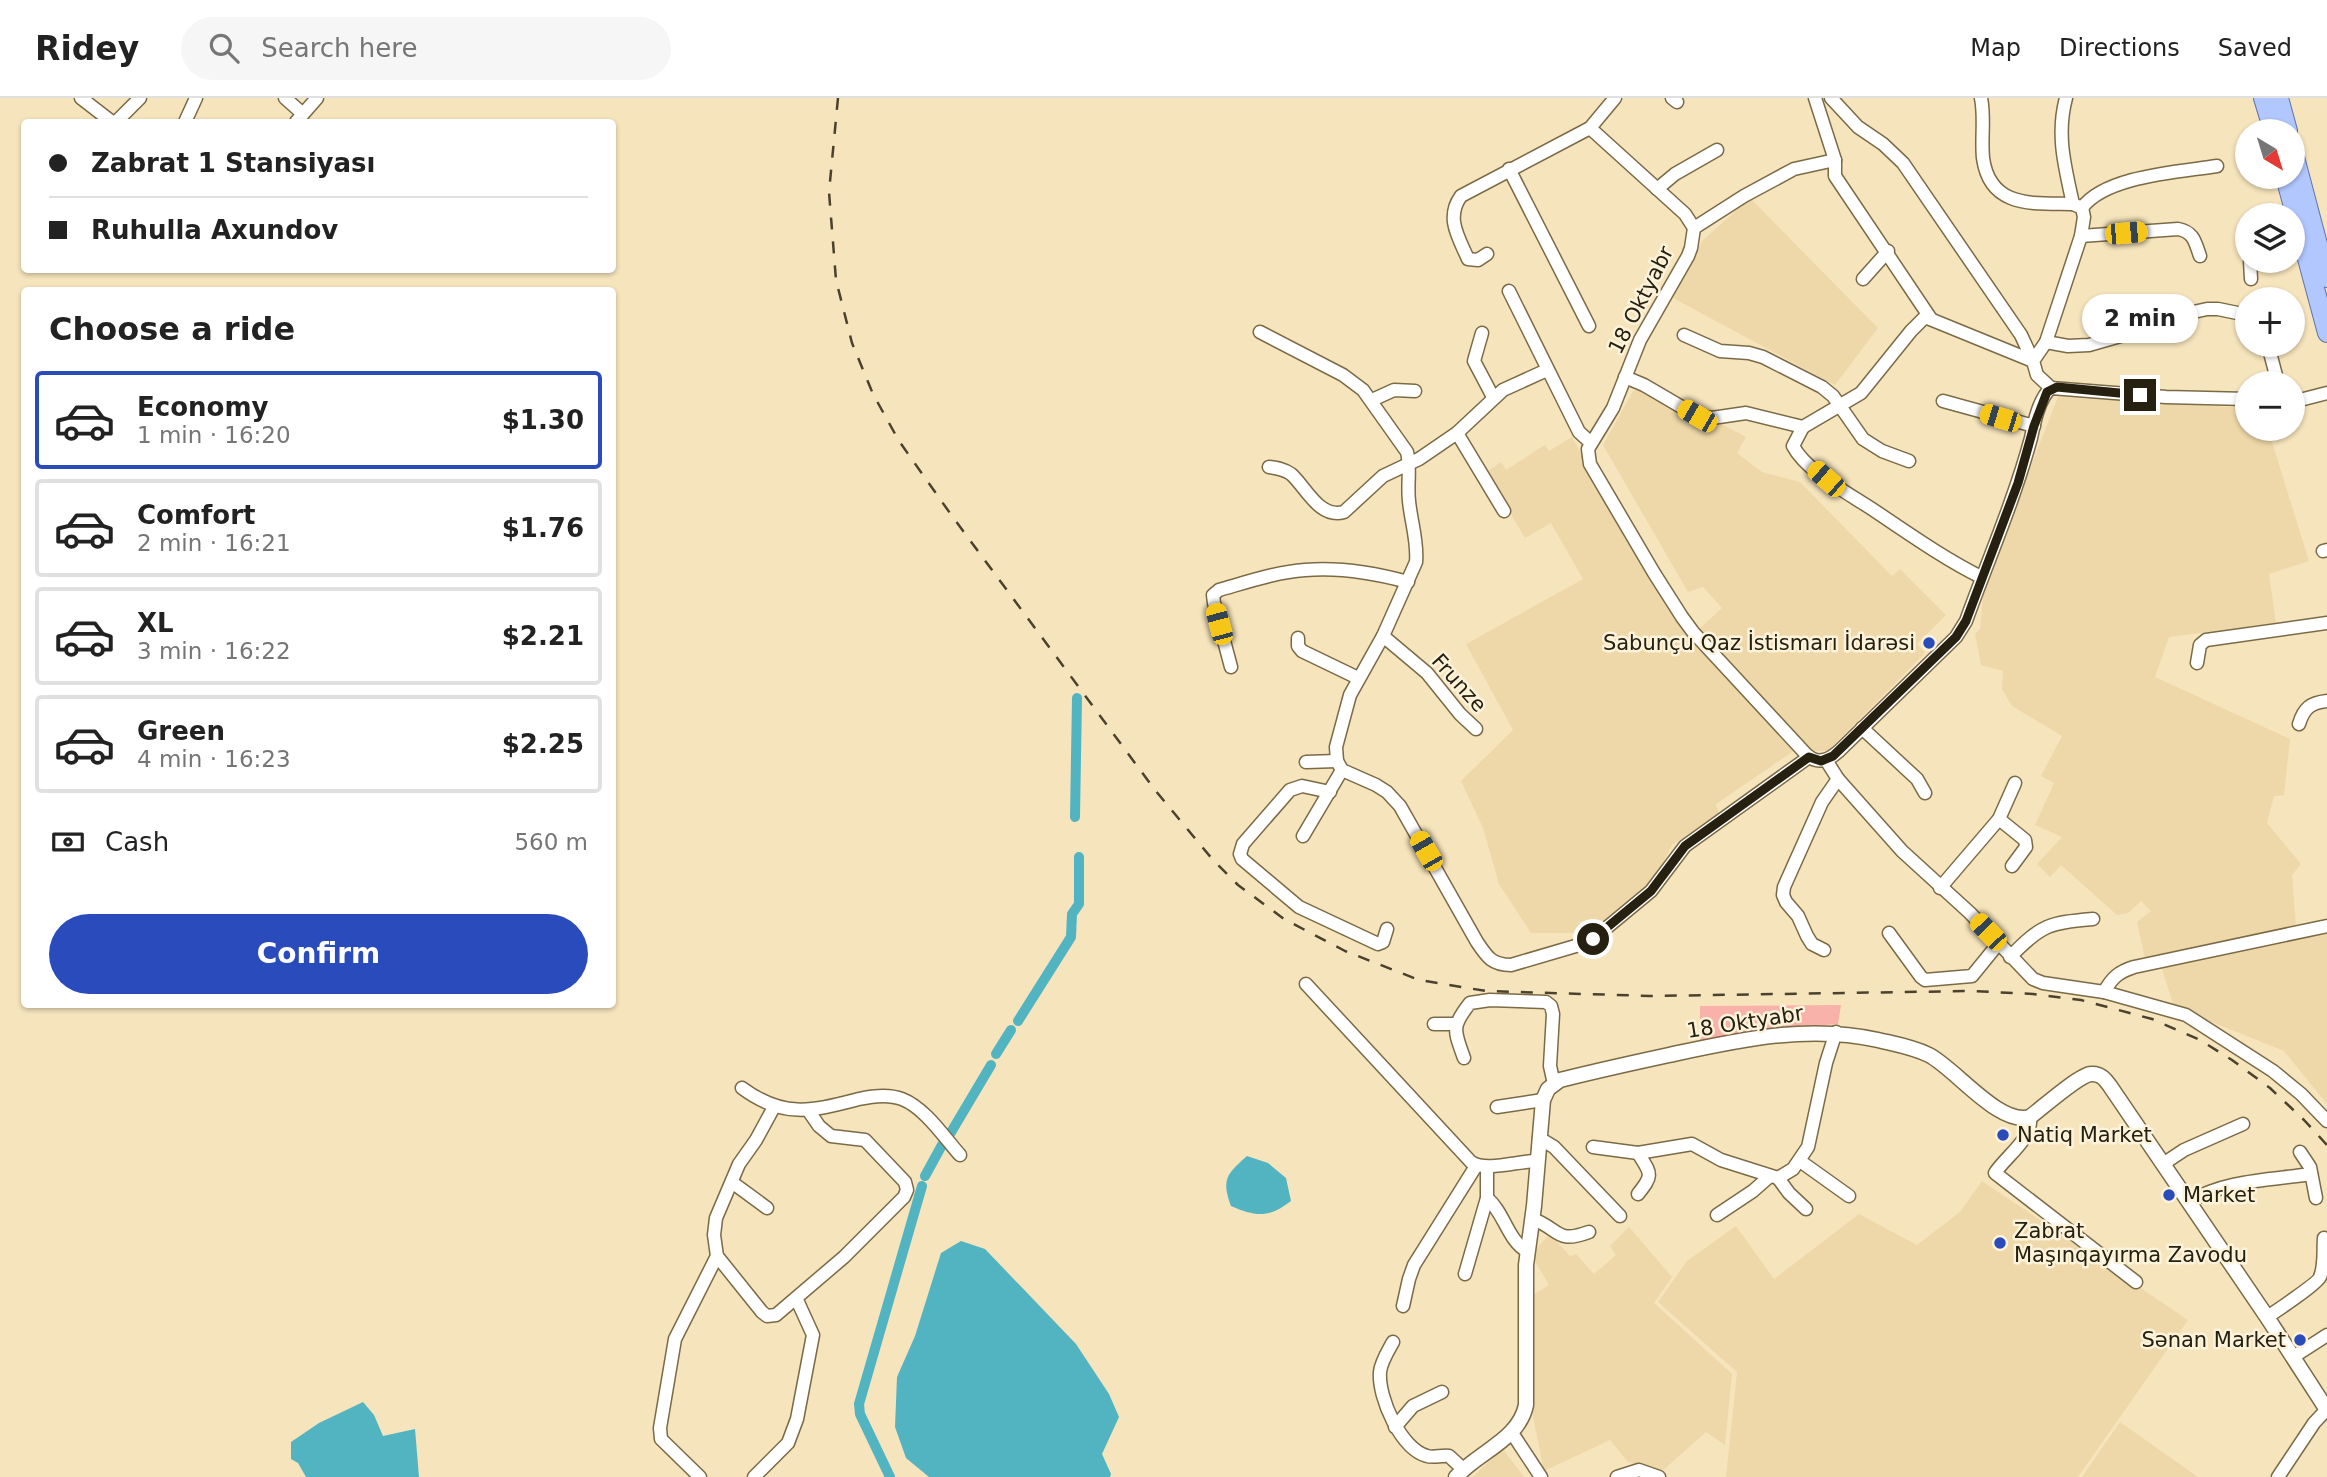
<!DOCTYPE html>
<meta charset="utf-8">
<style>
body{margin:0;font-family:"DejaVu Sans",sans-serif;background:#f6f6f6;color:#222;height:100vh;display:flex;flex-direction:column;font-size:26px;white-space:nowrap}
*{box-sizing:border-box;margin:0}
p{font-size:23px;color:#767676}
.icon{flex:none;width:38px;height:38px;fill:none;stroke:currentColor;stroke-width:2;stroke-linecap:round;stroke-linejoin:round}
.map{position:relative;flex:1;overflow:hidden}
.panel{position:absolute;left:21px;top:189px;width:595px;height:721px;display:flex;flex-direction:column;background:#fff;border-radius:7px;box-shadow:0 2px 5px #0004}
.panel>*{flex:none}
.hud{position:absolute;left:21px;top:21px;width:595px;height:154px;border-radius:7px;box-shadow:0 2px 5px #0004;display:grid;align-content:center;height:154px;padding:0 28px;background:#fff}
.needle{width:46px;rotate:142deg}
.controls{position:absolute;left:2235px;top:21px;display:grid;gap:14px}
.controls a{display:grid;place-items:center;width:70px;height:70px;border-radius:50%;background:#fff;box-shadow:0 2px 5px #0004;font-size:35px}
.end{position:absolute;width:32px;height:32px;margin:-16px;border:9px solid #262010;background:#fff;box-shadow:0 0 0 4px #fff}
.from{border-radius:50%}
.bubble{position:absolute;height:49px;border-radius:24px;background:#fff;box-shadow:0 2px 5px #0004;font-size:23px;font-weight:600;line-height:49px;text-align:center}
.car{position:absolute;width:21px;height:42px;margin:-21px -10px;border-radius:9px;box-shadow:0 0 5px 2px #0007;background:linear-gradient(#f5c518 24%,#345 0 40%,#f5c518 0 76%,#345 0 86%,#f5c518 0)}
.hud b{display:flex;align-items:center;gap:24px;height:66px;font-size:26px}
.hud b+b{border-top:2px solid #e0e0e0}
.hud i{width:18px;height:18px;background:#222}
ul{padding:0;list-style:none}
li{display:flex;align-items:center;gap:21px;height:98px;margin:0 14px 10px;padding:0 14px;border:4px solid #e0e0e0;border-radius:7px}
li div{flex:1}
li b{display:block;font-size:26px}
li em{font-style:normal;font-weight:600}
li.current{border-color:#2a4bbb}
li>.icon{width:63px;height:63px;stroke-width:1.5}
h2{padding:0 28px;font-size:32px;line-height:84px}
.pay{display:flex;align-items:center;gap:18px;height:77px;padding:0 28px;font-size:26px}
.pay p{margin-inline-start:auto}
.cta{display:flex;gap:14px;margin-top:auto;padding:14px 28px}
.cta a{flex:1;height:80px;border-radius:42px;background:#2a4bbb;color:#fff;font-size:28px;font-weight:600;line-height:80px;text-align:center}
header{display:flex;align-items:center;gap:42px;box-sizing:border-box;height:98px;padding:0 35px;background:#fff;border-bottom:2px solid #e0e0e0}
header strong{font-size:33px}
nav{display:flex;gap:38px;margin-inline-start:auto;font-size:24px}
.search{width:490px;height:63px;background:#f6f6f6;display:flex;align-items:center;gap:18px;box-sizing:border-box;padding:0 24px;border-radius:38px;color:#767676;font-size:26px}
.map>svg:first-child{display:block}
</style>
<header>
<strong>Ridey</strong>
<div class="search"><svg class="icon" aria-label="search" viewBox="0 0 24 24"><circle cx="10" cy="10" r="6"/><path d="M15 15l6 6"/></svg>Search here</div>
<nav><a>Map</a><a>Directions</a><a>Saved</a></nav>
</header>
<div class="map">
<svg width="2327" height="1379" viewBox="0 0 2327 1379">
<rect width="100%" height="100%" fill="#f6e4bc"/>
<!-- built -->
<g fill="#eed8a9">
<path d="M1750,100L1878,230L1835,287L1673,200L1702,143Z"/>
<path d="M1642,291L1704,332L1722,326L1746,339L1737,355L1762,374L1800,384L1892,478L1900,471L1946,517L1917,546L1925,555L1828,653H1813L1699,531L1722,510L1703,489L1688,494L1603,347L1633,293Z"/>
<path d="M2058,299L2247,310V331H2268L2309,463L2269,476L2276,525L2169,539L2155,579L2290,641L2284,697L2274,698L2267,725L2301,766L2292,777L2296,829L2145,861L2137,824L2151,813L2141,803L2128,815L2117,817L2061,767L2050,779L2037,766L2062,739L2035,727L2054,685L2041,678L2062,638L2012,608L2002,591L2003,573L1981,567L1975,536L1980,531L1983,497L1990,472Z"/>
<path d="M1572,339L1665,507L1686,537L1795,652L1716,706L1719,715L1672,747L1655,780L1588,835H1531L1499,786L1483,730L1461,683L1513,632L1466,546L1583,481L1551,425L1525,440L1486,374L1501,364L1506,372L1545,347L1549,353Z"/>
<path d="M2327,832V1006L2284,953L2174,909L2160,865Z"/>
<path d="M1982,1083L2188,1222L2078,1379H1726L1737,1274L1658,1204L1687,1163L1736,1128L1774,1181L1859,1116L1917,1147L1960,1114Z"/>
<path d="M1629,1129L1672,1179L1654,1205L1732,1276L1725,1347L1706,1334L1661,1374L1628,1364L1610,1342L1544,1373L1533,1319L1531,1198L1549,1187L1531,1156L1550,1136L1570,1158L1576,1156L1594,1176L1616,1157L1610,1148Z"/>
<path d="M2120,1324L2198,1379H2082Z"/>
<path d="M1502,1350L1524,1379H1473Z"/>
</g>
<!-- green -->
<path fill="#f9b2a9" d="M1841,907L1838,926L1768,932L1700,944V908Z"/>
<!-- water -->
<g fill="#52b4c1">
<path d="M1247,1058L1268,1065L1286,1080L1291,1103C1269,1120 1256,1119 1231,1108C1221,1081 1227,1076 1247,1058Z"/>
<path d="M961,1143L985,1151L1076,1246L1109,1296L1119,1319L1102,1356L1111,1376L1110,1379H929L906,1360L895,1329L897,1279L915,1238L941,1155Z"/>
<path d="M363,1304L374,1317L383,1338L415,1331L419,1379H306L298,1365L291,1361V1344L319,1325Z"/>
</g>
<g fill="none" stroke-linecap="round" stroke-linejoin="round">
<!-- canal -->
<g stroke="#52b4c1" stroke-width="10">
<path d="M1075,719L1077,600"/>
<path d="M1018,923L1071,839L1072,816L1079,806V759"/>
<path d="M996,956L1011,932"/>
<path d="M950,1036L991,967"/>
<path d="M925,1078L942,1047"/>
<path d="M890,1379L860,1316L859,1306L922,1088"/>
</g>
<defs>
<g id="minor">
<path d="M81,0L112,24"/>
<path d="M285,0L303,16"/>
<path d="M1672,0L1677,4"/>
<path d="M1815,0L1835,62V78L1931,221"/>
<path d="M1981,0C1985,20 1981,40 1983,60C1990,111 2034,105 2073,106"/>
<path d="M116,24L140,0"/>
<path d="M185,24L196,0"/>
<path d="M296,24L317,0"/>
<path d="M1590,30L1685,116L1694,130L1691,150L1688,158L1640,242L1613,310L1588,351L1590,366L1654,475L1682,519L1693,534L1805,655C1816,667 1828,663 1839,653L1956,539L1966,523C1988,462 2014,403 2031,340C2034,325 2039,300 2051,290L2166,299L2247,301"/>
<path d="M1509,71L1589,228"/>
<path d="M1657,91L1675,76L1717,52"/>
<path d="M2082,110C2105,78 2179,74 2217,68"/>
<path d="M1694,130L1744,98L1794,71L1835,62"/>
<path d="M2081,138L2178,131C2194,134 2195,144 2200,158"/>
<path d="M1487,156L1478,162L1468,161C1459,140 1445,120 1461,98L1590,30L1615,0"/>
<path d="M2250,163L2251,181"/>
<path d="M1863,181L1888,153"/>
<path d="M1509,193L1579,334L1591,345"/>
<path d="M1260,234L1343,277L1363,292L1407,354C1411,370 1407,387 1409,403C1411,424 1418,444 1416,464L1383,538L1350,597L1336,649L1337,663L1342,672L1376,687L1387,694L1400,708L1477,844C1487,859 1492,867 1511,867L1579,847L1593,841L1651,793L1685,748L1809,659"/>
<path d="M1482,235L1474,263L1493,299"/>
<path d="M1684,237L1720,253L1749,255L1763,259L1822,289L1833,298L1863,341L1882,353L1909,363"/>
<path d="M2046,244L2068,248L2089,247L2145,231L2180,217L2207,211H2218L2247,217"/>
<path d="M2268,247L2278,285"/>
<path d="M1625,279L1644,287L1697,318L1712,320L1746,315L1803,329L1861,295L1911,233L1925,219L2033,263L2021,237L1903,65L1883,46L1858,29L1831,0"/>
<path d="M2051,290L2037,277L2033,263L2046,244L2081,138L2084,119L2082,110L2073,106C2065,69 2056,37 2066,0"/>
<path d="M1372,302L1394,292L1415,293"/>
<path d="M1943,303L2034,328"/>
<path d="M2292,304L2327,295"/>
<path d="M1803,329L1793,348C1806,373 1848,395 1872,411C1908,435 1943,460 1981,479"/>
<path d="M1457,335L1504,413"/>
<path d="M1269,369C1277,370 1284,371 1291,376C1306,389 1319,421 1344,414L1383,378L1419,361L1457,335L1503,292L1547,272"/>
<path d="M2323,453L2327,452"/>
<path d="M1383,538L1427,575L1460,616L1476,631"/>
<path d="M1298,540V548L1302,553L1358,580"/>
<path d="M2197,565L2200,547L2206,542L2327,525"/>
<path d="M1231,569L1214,505L1213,497L1219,492C1247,484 1276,474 1305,472C1339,469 1375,475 1408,484"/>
<path d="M2299,626C2304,610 2310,605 2327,603"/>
<path d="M1862,630L1917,681L1925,695"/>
<path d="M1826,662L1838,681L1902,753L1970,815L2033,881L2043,885L2104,894L2186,917L2273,973L2301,996L2327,1023"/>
<path d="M1306,664L1337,663"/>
<path d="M1330,694L1302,688L1290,692L1243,746L1240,756L1242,761L1299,809L1378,846L1383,844L1387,831"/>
<path d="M1999,721L2025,742L2026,749L2012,768"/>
<path d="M1303,738L1342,672"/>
<path d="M1940,790L1999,721L2015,685"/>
<path d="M1889,835L1921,879L1925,882L1972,878L1998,846"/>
<path d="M1824,852L1812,846L1807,838L1798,818L1786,804L1783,797L1784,789L1822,704L1838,681"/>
<path d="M2010,859C2042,826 2049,825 2093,821"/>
<path d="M1306,886L1471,1064C1486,1074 1518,1063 1537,1063"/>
<path d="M2104,894C2112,880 2118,874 2134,869L2327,828"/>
<path d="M1434,926H1454"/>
<path d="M1464,960C1454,932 1451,929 1470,905L1490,902L1546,904L1551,908L1553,916L1550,968L1554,986"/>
<path d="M742,990C784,1021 812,1013 859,1001C872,998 889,996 902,1001C925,1010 944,1039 960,1057"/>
<path d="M1497,1009L1543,1002"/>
<path d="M2030,1019C2033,1041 2006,1058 1995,1075L2136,1184"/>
<path d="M1539,1040L1554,1049L1620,1118"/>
<path d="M1593,1049L1638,1055L1692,1046L1721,1062L1778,1080L1793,1071L1808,1049L1826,965L1836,934"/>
<path d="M2300,1054L2310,1069L2316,1100"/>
<path d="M1800,1063L1849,1098"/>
<path d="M2163,1066L2184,1052L2243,1026"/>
<path d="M1778,1080L1789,1095L1806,1111"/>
<path d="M733,1085L767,1110"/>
<path d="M1638,1096C1654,1076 1651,1076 1638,1055"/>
<path d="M1487,1100C1504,1114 1508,1143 1527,1153"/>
<path d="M2189,1104C2225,1082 2271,1082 2311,1076"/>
<path d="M1717,1117L1753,1093L1770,1078"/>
<path d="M1533,1121C1561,1132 1556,1146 1589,1134"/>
<path d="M717,1158L762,1214L767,1218L776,1217L844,1159L904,1099L907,1092L905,1084L865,1042L831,1038L819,1028L808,1012"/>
<path d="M1465,1176L1487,1100V1069"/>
<path d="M1403,1208L1409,1181L1414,1167L1476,1068"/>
<path d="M2267,1219C2275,1214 2318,1185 2320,1179C2325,1167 2323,1152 2324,1140"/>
<path d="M1393,1244C1388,1253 1381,1264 1380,1274C1378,1300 1401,1351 1427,1358C1433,1360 1442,1357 1449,1358L1463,1371"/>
<path d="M2293,1259L2327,1237"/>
<path d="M1395,1329L1413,1308L1442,1294"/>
<path d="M1512,1335L1541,1379"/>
<path d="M700,1379L661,1341L660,1330L675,1241L717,1158L714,1137L716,1120L739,1066L756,1042L774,1009"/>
<path d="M754,1379L788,1345L797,1321L813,1237L797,1202"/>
<path d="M1617,1379L1639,1372L1659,1379"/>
<path d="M2278,1379L2314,1325L2327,1311"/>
</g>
<path id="tertiary" d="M1456,1379C1478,1354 1519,1342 1526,1307V1167L1534,1108L1543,1002L1548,991L1560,982C1596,973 1632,965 1669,957C1738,942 1808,926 1878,942C1895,946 1913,949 1929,957C1956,971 1999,1028 2030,1019C2042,1010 2079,977 2091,976C2100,975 2105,981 2110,988L2267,1219L2327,1312"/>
<g id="primary">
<path d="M2263,0L2273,33"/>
<path d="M2279,0L2288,33"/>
<path d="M2292,48L2327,180"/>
<path d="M2285,79L2327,235"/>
</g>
</defs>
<!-- minor casing -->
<use href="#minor" stroke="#7a6a46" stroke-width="15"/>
<!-- tertiary casing -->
<use href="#tertiary" stroke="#7a6a46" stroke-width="17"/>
<!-- primary casing -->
<use href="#primary" stroke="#5f74ab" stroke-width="20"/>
<!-- minor -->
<use href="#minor" stroke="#fff" stroke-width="12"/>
<!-- tertiary -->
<use href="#tertiary" stroke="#fff" stroke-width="14"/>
<!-- primary -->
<use href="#primary" stroke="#b1c7fe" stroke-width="18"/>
<!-- rail -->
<path stroke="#4a422d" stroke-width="2.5" stroke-dasharray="12 12" stroke-linecap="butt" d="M838,0L829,94L836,182L852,245L873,296L899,343L952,418L1155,692L1213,762L1238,787L1284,821L1345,853L1419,882L1486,893L1650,898L1971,893L2033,896L2081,902L2152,921L2200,942L2232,962L2270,990L2304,1022L2327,1047"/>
</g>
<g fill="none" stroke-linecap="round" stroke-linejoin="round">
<!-- route -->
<path stroke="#262010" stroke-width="9" d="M1593,841L1651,793L1685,748L1809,659L1821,663L1833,658L1956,539L1966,523L2018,385L2034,328L2047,294L2057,289L2140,297"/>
</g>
<!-- markers -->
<g fill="#2a4bbb" stroke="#fdf2da" stroke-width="2.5">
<circle cx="1929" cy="545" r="7"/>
<circle cx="2003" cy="1037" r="7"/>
<circle cx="2169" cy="1097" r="7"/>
<circle cx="2000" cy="1145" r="7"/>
<circle cx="2300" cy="1242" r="7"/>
</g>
<g text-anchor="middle" stroke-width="5" stroke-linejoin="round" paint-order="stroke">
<!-- street labels -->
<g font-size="21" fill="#262010" stroke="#fdf2da">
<text transform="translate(1641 202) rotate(-63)" y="7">18 Oktyabr</text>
<text transform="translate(1459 585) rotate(48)" y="7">Frunze</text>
<text transform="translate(1745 924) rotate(-9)" y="7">18 Oktyabr</text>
</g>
<!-- poi labels -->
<g font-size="21" fill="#262010" stroke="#fdf2da" text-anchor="start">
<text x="1915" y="552" text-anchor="end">Sabunçu Qaz İstismarı İdarəsi</text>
<text x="2017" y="1044">Natiq Market</text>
<text x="2183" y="1104">Market</text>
<text x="2014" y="1140">Zabrat<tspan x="2014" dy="24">Maşınqayırma Zavodu</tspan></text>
<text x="2286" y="1249" text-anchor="end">Sənan Market</text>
</g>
</g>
</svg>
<div class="controls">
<a><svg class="needle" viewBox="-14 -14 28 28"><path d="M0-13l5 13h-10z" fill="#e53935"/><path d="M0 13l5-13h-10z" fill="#767676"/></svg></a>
<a><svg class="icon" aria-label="layers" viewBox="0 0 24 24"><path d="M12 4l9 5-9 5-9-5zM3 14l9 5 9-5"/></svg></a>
<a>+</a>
<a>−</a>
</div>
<i class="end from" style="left:1593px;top:841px"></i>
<i class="end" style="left:2140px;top:297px"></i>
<div class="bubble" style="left:2082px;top:196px;width:116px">2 min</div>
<i class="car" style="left:2126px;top:135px;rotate:85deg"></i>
<i class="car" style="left:1697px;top:318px;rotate:300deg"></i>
<i class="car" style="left:2000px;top:320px;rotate:287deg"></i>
<i class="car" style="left:1826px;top:381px;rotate:311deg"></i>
<i class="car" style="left:1219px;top:526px;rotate:345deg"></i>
<i class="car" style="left:1426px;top:753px;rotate:330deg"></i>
<i class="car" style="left:1988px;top:834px;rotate:316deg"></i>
<div class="hud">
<b><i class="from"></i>Zabrat 1 Stansiyası</b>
<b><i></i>Ruhulla Axundov</b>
</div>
<section class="panel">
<h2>Choose a ride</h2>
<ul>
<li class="current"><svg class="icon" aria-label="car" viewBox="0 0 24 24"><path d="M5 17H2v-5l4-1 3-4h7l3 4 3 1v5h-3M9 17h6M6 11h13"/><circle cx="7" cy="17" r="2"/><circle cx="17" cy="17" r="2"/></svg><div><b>Economy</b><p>1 min · 16:20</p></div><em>$1.30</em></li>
<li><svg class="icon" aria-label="car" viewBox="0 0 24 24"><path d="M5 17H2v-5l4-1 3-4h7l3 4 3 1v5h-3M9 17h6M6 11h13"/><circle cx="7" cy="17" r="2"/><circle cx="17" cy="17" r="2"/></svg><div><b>Comfort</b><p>2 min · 16:21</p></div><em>$1.76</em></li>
<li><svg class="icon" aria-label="car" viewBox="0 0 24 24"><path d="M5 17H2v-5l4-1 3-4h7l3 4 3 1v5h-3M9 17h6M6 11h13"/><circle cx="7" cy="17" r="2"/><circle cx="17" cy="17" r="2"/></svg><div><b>XL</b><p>3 min · 16:22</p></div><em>$2.21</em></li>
<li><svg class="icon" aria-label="car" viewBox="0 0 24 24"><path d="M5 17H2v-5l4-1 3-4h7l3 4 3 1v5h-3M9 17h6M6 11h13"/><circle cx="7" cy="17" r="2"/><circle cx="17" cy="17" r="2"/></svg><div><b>Green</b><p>4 min · 16:23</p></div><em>$2.25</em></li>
</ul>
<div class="pay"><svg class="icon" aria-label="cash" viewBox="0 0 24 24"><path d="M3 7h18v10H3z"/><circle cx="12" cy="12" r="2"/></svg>Cash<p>560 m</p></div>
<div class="cta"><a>Confirm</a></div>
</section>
</div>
